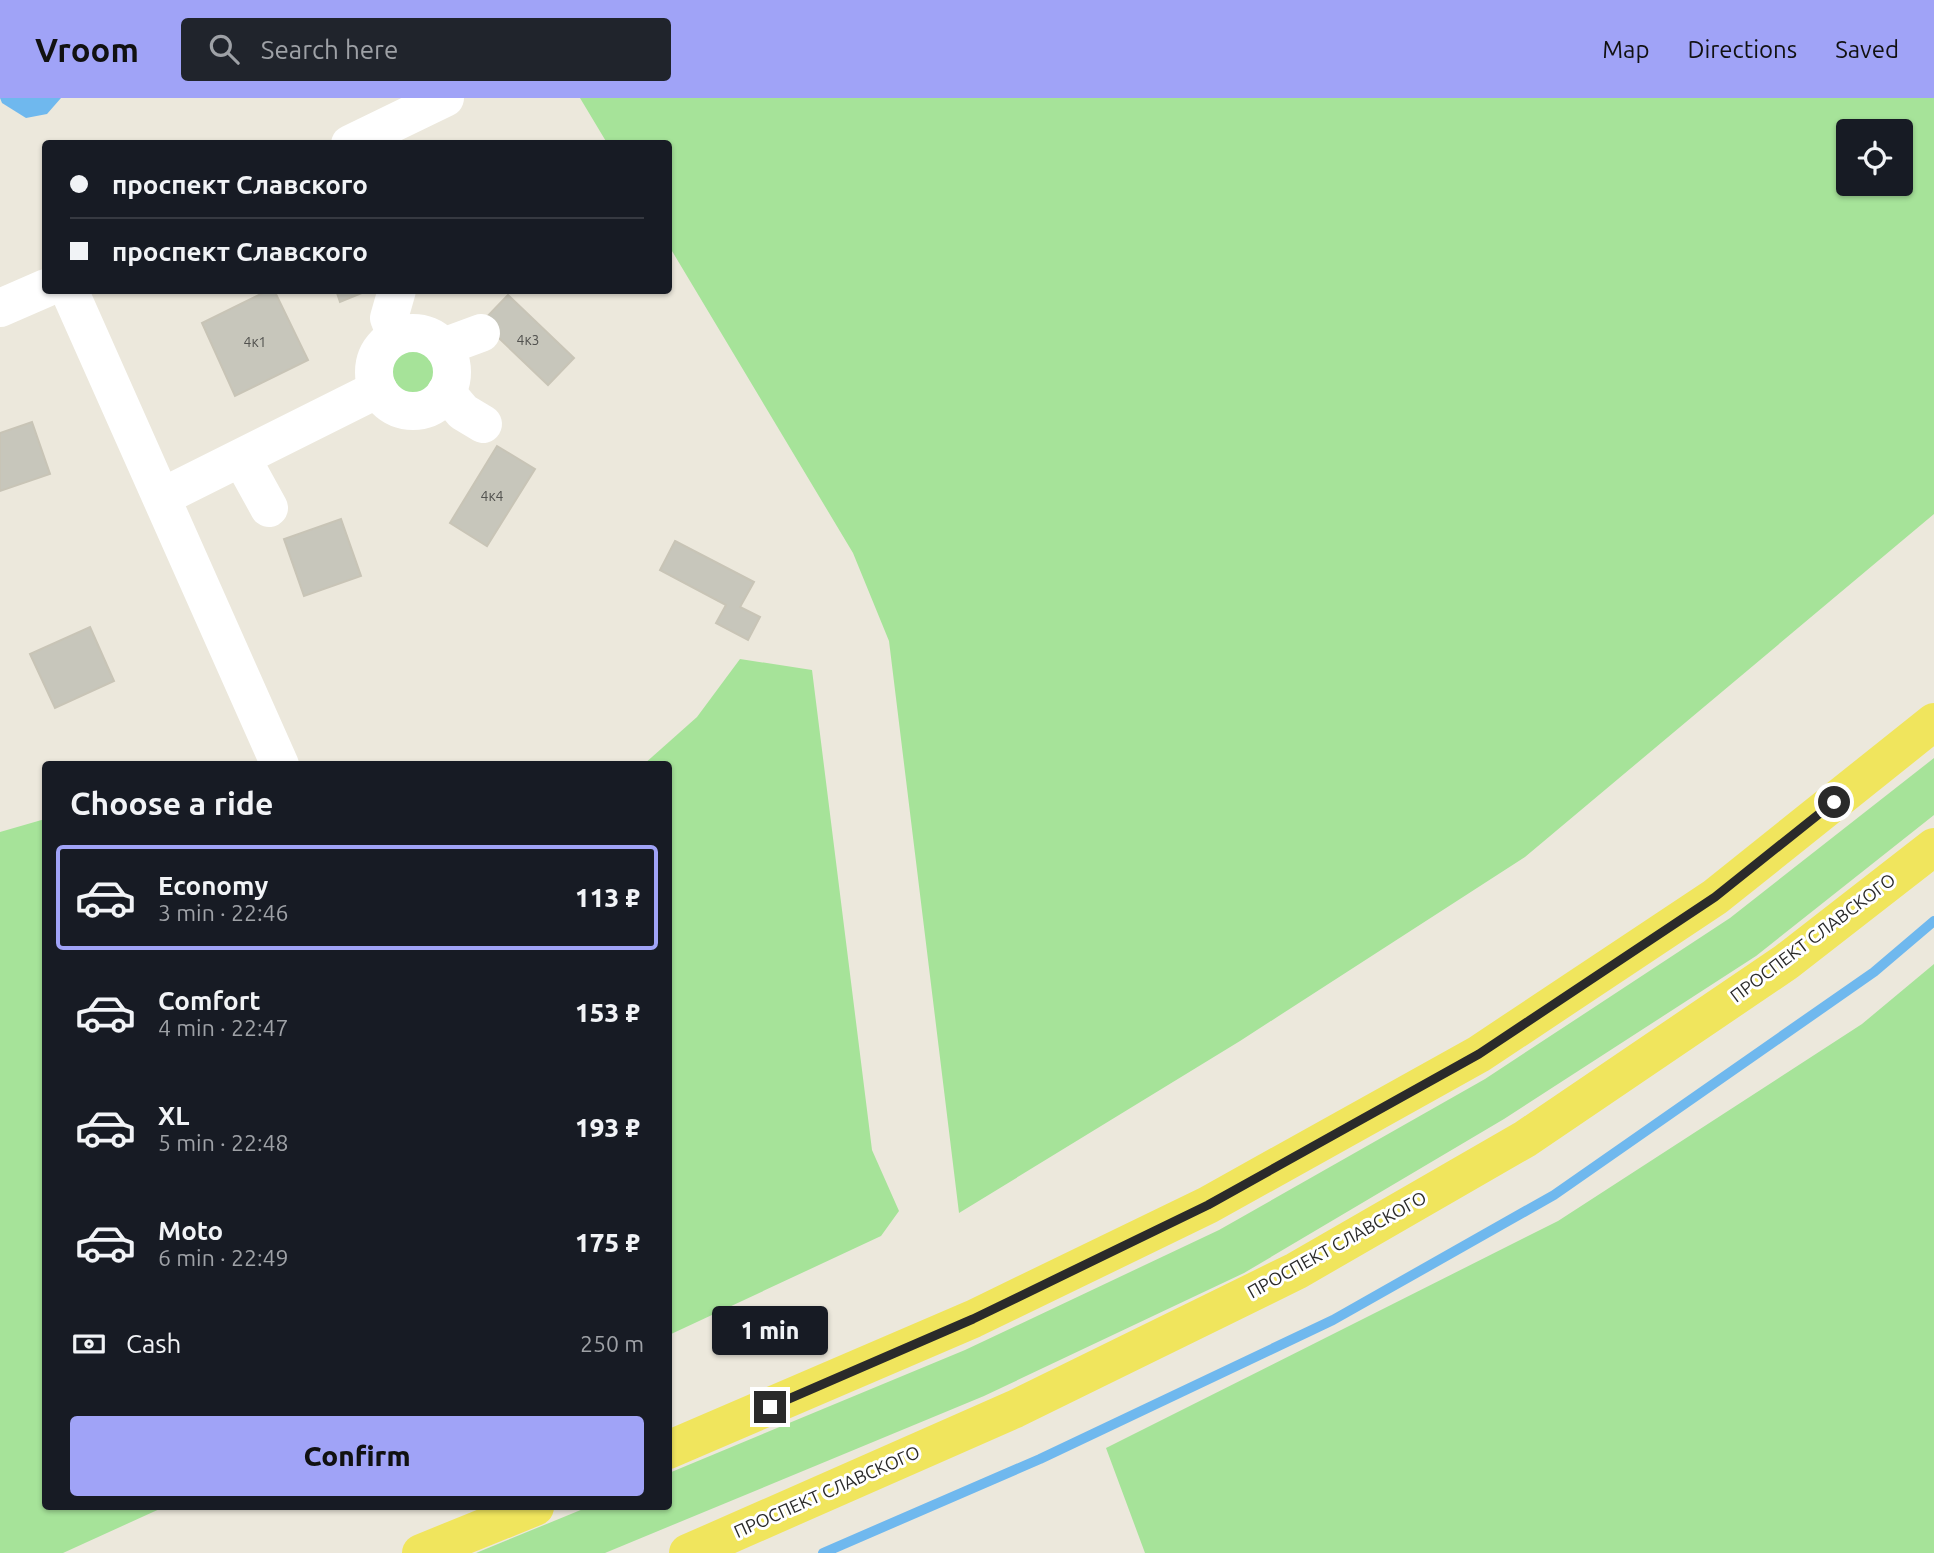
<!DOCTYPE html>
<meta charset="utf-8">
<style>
body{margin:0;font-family:Ubuntu,sans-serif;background:#20242c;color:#f1f3f6;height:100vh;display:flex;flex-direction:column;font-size:26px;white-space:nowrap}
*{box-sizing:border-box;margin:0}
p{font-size:23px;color:#9ea1a6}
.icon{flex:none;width:38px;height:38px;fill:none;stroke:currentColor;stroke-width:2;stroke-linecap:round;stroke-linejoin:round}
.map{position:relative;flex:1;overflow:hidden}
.sheet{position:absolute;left:42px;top:663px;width:630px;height:749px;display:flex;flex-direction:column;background:#171b24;border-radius:7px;box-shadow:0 2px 5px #0004}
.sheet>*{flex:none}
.hud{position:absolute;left:42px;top:42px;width:630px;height:154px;border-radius:7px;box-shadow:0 2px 5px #0004;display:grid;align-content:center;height:154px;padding:0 28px;background:#171b24}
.buttons{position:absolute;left:1836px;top:21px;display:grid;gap:14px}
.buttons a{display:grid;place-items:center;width:77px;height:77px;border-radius:7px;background:#171b24;box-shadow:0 2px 5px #0004;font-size:35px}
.end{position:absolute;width:32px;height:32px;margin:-16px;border:9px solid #2a2a2a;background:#fff;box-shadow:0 0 0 4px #fff}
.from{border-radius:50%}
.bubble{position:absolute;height:49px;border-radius:7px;background:#171b24;box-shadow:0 2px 5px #0004;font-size:23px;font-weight:800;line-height:49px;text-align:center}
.hud b{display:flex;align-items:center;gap:24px;height:66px;font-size:26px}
.hud b+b{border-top:2px solid #363941}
.hud i{width:18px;height:18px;background:#f1f3f6}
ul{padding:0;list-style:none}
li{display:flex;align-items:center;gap:21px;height:105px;margin:0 14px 10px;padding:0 14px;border:4px solid transparent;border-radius:7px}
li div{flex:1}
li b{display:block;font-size:26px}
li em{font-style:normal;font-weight:800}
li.active{border-color:#a0a3f7}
li>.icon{width:63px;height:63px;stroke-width:1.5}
h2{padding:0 28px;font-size:32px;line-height:84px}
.pay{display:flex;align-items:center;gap:18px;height:77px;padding:0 28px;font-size:26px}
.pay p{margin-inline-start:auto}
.cta{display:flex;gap:14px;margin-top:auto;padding:14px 28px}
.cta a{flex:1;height:80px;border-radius:7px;background:#a0a3f7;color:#111;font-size:28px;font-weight:800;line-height:80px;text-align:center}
header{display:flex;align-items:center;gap:42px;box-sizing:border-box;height:98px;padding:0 35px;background:#a0a3f7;color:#111}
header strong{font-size:33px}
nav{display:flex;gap:38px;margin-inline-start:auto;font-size:24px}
.search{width:490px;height:63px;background:#20242c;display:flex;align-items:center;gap:18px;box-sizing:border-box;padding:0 24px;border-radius:7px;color:#9ea1a6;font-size:26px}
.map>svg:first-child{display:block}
</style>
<header>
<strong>Vroom</strong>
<div class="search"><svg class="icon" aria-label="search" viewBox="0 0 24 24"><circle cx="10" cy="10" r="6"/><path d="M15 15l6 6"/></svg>Search here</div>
<nav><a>Map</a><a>Directions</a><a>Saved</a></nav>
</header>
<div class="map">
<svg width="1934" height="1455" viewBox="0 0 1934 1455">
<rect width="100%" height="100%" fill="#ece8dc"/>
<!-- green -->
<g fill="#a6e399" fill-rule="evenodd">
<path d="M580,0H1934V416L1525,759L1240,943L959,1115L889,543L853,455L669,148L668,46L607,45ZM1848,33H1900V86H1848Z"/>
<circle cx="412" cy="274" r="22"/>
<path d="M740,561L812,572L872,1052L899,1113L881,1138L669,1237L668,667H643L697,619Z"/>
<path d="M1934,660V717L1756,858L1504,1021L1244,1175L984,1298L605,1455H476L588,1409H668L669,1375L965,1252L1219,1132L1485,981L1730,820Z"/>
<path d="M45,721L46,1409H164L63,1455H0V734Z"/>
<path d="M1934,866V1455H1145L1106,1350L1558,1123L1862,926Z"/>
</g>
<!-- water -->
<path fill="#6fb8ee" d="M0,0H61L47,16L26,20L2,5Z"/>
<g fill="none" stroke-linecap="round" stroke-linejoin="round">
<!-- stream -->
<path stroke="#6fb8ee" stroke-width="10" d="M823,1455L1040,1361L1333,1222L1554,1097L1874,874L1934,823"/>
</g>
<!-- building -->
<g fill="#c7c6bb" stroke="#c8c4b6" stroke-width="2">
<path d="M269,192H274L308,262L235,298L202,225Z"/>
<path d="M336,192H369L340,204Z"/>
<path d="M508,197L574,260L548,287L482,224Z"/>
<path d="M32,324L50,376L0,393V335Z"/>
<path d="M497,348L535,371L487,448L450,425Z"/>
<path d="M341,421L361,478L304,498L284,441Z"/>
<path d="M675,443L754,484L740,509L760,519L748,542L716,525L726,507L660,472Z"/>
<path d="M90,529L114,583L55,610L30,556Z"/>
</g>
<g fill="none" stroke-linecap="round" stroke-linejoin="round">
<!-- minor -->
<g stroke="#fff" stroke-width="38">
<path d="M350,46L445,0"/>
<path d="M69,192L280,667"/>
<path d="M0,210L46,190"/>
<circle cx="413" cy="274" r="39"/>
<path d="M396,238L389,220L397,192"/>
<path d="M443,249L481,235"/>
<path d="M446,294L463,314L483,326"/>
<path d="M242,361L269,410"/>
<path d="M162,399L378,291"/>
</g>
<!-- major -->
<g stroke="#f0e55d" stroke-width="38">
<path d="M668,1352L973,1221L1208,1107L1479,956L1715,799L1934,624"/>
<path d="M421,1455L535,1409"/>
<path d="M688,1455L1015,1311L1296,1173L1525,1041L1786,864L1934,749"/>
</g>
</g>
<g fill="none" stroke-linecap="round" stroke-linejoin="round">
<!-- route -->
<path stroke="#2a2a2a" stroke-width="9" d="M770,1309L973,1221L1208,1107L1479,956L1715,799L1834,704"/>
</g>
<g text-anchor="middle" stroke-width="6" stroke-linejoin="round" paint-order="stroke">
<!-- number labels -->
<g font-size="14" fill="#51514e">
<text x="528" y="247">4к3</text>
<text x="255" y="249">4к1</text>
<text x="492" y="403">4к4</text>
</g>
<!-- street labels -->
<g font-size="18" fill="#2a2a2a" stroke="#fff">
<text transform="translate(1813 840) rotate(-37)" y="6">ПРОСПЕКТ СЛАВСКОГО</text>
<text transform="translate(1337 1147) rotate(-29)" y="6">ПРОСПЕКТ СЛАВСКОГО</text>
<text transform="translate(827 1394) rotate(-24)" y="6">ПРОСПЕКТ СЛАВСКОГО</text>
</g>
</g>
</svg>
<div class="buttons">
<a><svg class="icon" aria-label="locate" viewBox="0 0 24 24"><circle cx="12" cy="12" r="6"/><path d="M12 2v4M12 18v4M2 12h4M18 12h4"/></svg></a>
</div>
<i class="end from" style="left:1834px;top:704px"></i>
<i class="end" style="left:770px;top:1309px"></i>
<div class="bubble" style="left:712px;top:1208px;width:116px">1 min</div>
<div class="hud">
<b><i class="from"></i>проспект Славского</b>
<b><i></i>проспект Славского</b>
</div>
<section class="sheet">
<h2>Choose a ride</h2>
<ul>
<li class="active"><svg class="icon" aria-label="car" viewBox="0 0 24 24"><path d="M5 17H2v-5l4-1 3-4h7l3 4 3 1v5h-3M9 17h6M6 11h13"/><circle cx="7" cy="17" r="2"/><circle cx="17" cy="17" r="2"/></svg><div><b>Economy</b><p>3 min · 22:46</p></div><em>113 ₽</em></li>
<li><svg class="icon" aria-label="car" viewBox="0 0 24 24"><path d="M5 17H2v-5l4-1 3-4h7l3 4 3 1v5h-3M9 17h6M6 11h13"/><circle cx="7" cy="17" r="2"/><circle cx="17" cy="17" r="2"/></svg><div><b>Comfort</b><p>4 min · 22:47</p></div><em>153 ₽</em></li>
<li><svg class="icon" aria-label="car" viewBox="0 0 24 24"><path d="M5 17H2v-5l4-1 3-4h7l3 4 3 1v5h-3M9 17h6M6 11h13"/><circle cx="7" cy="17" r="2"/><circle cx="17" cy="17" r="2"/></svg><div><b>XL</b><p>5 min · 22:48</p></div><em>193 ₽</em></li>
<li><svg class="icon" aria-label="car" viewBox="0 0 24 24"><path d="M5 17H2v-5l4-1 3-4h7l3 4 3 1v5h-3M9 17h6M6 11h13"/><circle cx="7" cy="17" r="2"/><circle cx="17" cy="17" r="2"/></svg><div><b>Moto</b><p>6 min · 22:49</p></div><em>175 ₽</em></li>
</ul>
<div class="pay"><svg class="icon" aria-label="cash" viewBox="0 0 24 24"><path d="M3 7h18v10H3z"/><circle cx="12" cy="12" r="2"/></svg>Cash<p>250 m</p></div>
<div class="cta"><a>Confirm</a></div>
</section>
</div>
